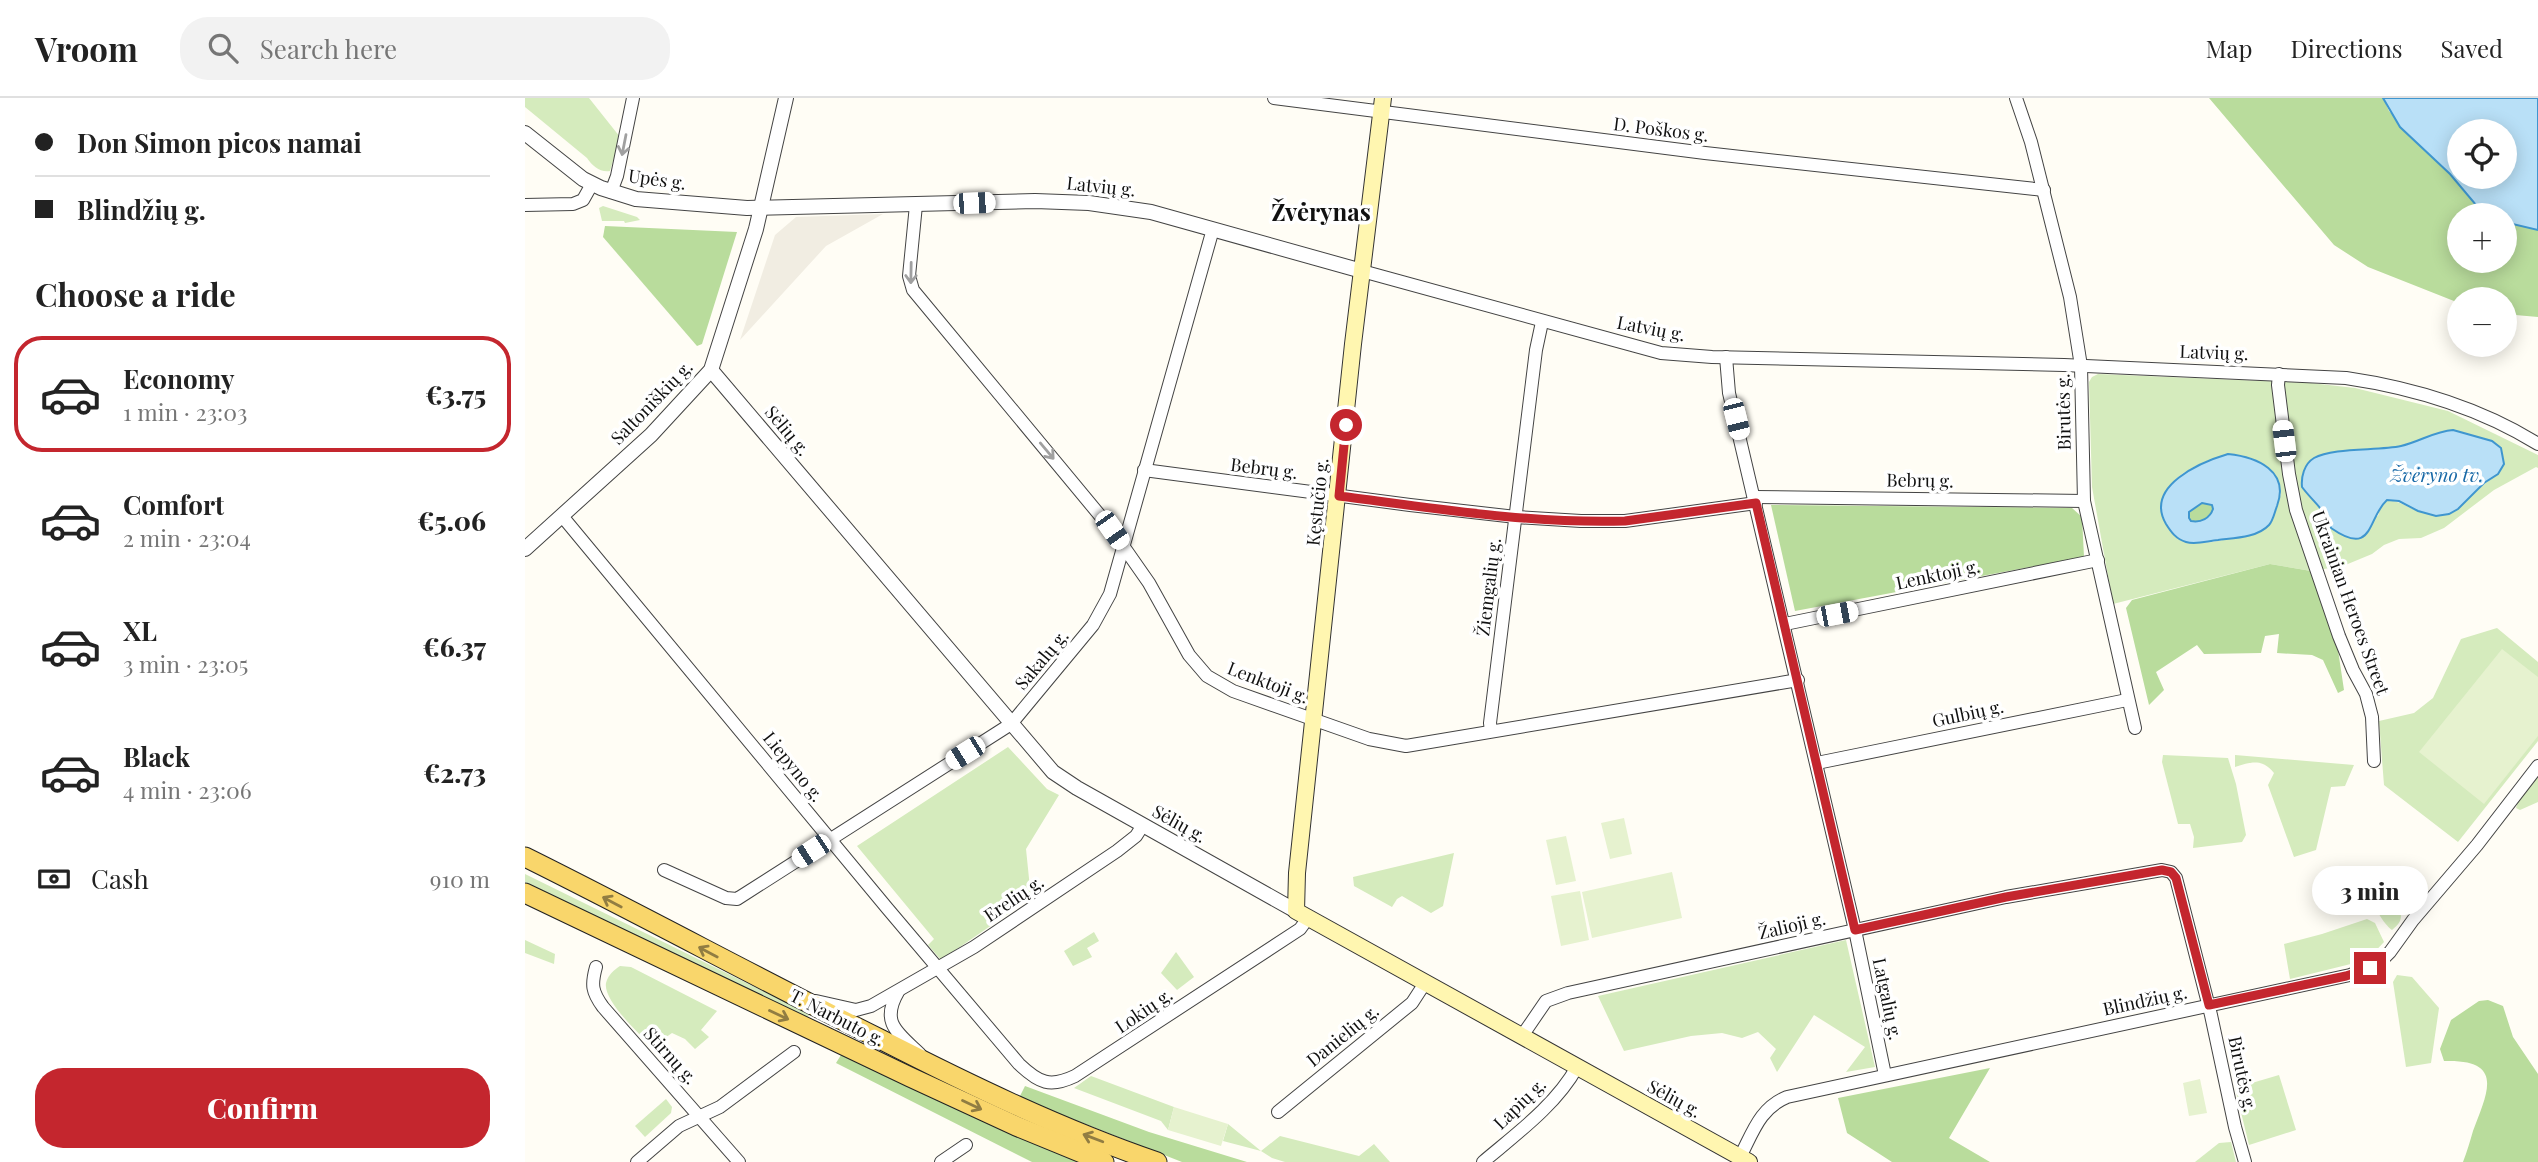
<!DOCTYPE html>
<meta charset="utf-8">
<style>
body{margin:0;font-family:"Playfair Display",serif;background:#f2f2f2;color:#222;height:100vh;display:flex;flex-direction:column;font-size:26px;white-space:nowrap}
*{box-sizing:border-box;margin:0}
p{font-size:23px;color:#767676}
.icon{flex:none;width:38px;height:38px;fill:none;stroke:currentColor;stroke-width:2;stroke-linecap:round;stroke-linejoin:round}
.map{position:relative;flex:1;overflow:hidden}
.side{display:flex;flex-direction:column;background:#fff;width:525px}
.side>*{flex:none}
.banner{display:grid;align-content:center;height:154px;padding:0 35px;background:#fff}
.tools{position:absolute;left:1922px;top:21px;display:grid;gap:14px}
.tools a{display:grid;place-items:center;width:70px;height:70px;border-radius:50%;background:#fff;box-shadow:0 4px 18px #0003;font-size:35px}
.end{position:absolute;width:32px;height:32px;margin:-16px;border:9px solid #c4262e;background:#fff;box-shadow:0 0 0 4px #fff}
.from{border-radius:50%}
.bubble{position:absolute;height:49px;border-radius:24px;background:#fff;box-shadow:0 4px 18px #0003;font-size:23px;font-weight:800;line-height:49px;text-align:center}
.car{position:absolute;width:21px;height:42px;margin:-21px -10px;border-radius:9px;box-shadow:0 0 5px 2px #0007;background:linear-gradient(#fff 24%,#345 0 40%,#fff 0 76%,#345 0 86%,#fff 0)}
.banner b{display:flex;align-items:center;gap:24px;height:66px;font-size:26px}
.banner b+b{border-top:2px solid #e0e0e0}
.banner i{width:18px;height:18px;background:#222}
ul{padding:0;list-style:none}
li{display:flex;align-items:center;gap:21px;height:116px;margin:0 14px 10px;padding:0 21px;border:4px solid transparent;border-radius:28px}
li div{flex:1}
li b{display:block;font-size:26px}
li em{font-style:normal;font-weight:800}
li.current{border-color:#c4262e}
li>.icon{width:63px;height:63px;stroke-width:1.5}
h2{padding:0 35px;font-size:32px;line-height:84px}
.pay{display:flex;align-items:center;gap:18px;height:77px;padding:0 35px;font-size:26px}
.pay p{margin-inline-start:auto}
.cta{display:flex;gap:14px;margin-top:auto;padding:14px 35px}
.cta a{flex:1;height:80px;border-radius:28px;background:#c4262e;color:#fff;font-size:28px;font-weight:800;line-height:80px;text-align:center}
header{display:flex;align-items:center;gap:42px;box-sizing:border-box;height:98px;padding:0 35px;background:#fff;border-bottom:2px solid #e0e0e0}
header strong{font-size:33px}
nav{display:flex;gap:38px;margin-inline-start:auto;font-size:24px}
.search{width:490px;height:63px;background:#f2f2f2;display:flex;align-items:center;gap:18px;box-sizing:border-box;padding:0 24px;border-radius:28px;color:#767676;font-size:26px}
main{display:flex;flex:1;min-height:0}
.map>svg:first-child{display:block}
</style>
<header>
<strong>Vroom</strong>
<div class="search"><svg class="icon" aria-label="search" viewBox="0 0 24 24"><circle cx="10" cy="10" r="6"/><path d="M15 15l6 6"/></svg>Search here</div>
<nav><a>Map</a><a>Directions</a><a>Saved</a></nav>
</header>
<main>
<section class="side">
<div class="banner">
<b><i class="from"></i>Don Simon picos namai</b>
<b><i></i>Blindžių g.</b>
</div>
<h2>Choose a ride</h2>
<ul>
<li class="current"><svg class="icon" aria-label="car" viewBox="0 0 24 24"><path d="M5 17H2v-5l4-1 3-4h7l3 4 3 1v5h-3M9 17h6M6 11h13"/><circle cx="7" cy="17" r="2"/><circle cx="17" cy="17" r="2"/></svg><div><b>Economy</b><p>1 min · 23:03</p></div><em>€3.75</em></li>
<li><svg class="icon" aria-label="car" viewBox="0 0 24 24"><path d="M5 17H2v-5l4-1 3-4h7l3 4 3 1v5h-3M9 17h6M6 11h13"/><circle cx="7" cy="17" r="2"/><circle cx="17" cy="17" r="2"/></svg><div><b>Comfort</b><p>2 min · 23:04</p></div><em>€5.06</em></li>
<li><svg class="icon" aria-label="car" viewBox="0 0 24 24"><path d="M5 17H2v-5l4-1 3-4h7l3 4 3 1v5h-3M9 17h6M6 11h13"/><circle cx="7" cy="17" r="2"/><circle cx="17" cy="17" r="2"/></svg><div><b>XL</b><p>3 min · 23:05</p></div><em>€6.37</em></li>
<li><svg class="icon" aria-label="car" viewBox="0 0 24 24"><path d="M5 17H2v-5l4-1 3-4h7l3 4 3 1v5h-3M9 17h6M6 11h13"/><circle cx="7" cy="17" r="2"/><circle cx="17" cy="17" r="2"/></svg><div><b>Black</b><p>4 min · 23:06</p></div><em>€2.73</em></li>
</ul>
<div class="pay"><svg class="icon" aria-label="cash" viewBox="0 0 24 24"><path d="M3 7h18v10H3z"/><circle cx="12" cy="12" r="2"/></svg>Cash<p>910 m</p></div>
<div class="cta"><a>Confirm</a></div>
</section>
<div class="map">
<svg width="2013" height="1064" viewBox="0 0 2013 1064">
<rect width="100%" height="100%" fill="#fffdf5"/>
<!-- green -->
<g fill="#d5ebbd" fill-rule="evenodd">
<path d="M0,0H64L95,39L85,73C76,75 67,68 62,60L0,9Z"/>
<path d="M78,108L112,119L115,122L100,125L99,123H77L74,110Z"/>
<path d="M1573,276L1786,285L1830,290L1923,313L2013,357V370L2011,369L1969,392L1919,430L1896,440L1874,441L1859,447L1847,456L1818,468L1786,473L1745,466L1588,506L1567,389L1564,284L1567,279ZM1928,332L1967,343L1973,376C1942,395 1934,426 1893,413C1881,409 1875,403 1862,402L1856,408L1853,418L1806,430C1801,412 1788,404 1777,389C1779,379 1778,366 1789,360C1809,349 1853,353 1876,348C1894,344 1910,333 1928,332ZM1703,356L1719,358L1756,396L1744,427C1727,434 1689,448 1670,444C1636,437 1625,402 1653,379C1667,368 1686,361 1703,356Z"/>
<path d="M1972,530L2013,564V643L1933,744L1859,687L1854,623L1889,615L1908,600L1936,541Z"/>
<path d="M483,649L522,691L534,697L501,751L506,800L416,862L403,847L409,841L332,748Z"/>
<path d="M1638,657L1703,660L1711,686L1721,737L1717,744L1668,750L1669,739L1665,726H1653L1637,664Z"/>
<path d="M1710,657L1829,667L1820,688L1806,689L1791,752L1769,759L1743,687L1749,675C1737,660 1726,664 1710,669Z"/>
<path d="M2013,677V704L1995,712L1991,710L1993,703Z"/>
<path d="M929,755L918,808L906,815L877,798L872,801L867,809L829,788L828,779Z"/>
<path d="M0,776L285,916L280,922L138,854L0,784Z"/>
<path d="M1858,788C1866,794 1880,813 1875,823C1873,827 1870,829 1867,832C1859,826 1845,806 1850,796C1851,794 1856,790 1858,788Z"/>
<path d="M1842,821L1850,825L1859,844L1842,862L1765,881L1759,846L1797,836Z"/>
<path d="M569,834L574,843L562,850L567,859L548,868L539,853Z"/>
<path d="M0,842L30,856L29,866L0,855Z"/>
<path d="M1321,842L1350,969L1321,974L1340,949L1289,917L1252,974L1245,960L1251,951L1233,934L1217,940L1197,935L1166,938L1099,953L1073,898Z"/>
<path d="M651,854L669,879L652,892L636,875Z"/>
<path d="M95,868L106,869L192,913L176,932L184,939L170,951L160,941L147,935L127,949C115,936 78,903 81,885C83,877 89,872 95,868Z"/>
<path d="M1872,877L1887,879L1914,910L1906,965L1881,969L1868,884Z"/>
<path d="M1754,977L1771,1032L1724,1047L1710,990Z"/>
<path d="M566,978L649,1009L643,1032L636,1023L549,990Z"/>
<path d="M141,1001L147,1009L146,1015L120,1039L110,1028Z"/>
<path d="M703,1026L736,1053L755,1038L834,1058L849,1046L865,1064H760L747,1060L736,1053L698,1043Z"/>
<path d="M1706,1044L1711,1064H1670L1694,1045Z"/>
</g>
<!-- forest -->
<g fill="#b9dc9c">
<path d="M1684,0H1858L1864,13L1925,76L1951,107L1966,117H1934V163H1979V124L2013,132V219L1979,216V201H1934V205L1843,169L1809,147Z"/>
<path d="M80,128L212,134L177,246L172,248L78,139Z"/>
<path d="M1677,405L1687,406L1688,411C1685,420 1676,425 1666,423L1664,420V414Z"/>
<path d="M1246,407L1547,410L1557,419L1559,459L1270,513Z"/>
<path d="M1745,466L1786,473L1813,552L1819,592L1813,595L1798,562L1787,557L1752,555L1754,536L1740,538L1736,555L1679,556L1672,547L1631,574L1639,592L1624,607L1601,510L1607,502Z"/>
<path d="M1963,902L1978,908L1988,939L2013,976V1064H1938C1942,1054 1945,1043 1948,1033C1962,995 1981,961 1919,963L1915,951L1926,922L1954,903Z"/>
<path d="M316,957L472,1030L555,1064H507L311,965Z"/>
<path d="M1465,970L1424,1040L1465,1064H1367L1322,1035L1313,1000Z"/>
<path d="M500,988L624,1034L722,1064H657L494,1000Z"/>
</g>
<!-- pitch -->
<g fill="#e6f2cf">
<path d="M1977,551L2013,579V638L1959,706L1894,654Z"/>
<path d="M1099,720L1107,756L1085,761L1076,725Z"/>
<path d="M1041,738L1051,783L1031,787L1021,742Z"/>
<path d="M1147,774L1157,820L1067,840L1057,794Z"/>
<path d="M1055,793L1064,842L1036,848L1026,798Z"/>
<path d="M1675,981L1682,1015L1664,1018L1658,985Z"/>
<path d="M649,1009L703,1026L696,1048L643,1032Z"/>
</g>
<!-- plaza -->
<path fill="#f1ede2" d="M358,116L301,148L215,242L250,137L271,119Z"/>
<!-- water -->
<g fill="#b9e0f7" stroke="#3f96cf" stroke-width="2" fill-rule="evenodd">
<path d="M1858,0H2013V132L1979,124V117H1966L1951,107L1925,76L1875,29ZM1979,33V79H1934V33Z"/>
<path d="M1928,332L1967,343L1976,350L1979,366L1973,376L1959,385L1933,411L1924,416L1911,418L1893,413L1874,403L1862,402C1842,420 1849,460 1806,430C1801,412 1788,404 1777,389C1776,379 1779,366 1789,360C1808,349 1853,353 1876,348C1894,344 1910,333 1928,332Z"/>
<path d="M1703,356C1732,359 1765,373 1752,408C1750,413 1748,423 1744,427C1732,440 1708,440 1693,442C1682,443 1671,447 1661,444C1651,441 1646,434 1641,426C1619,388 1676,364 1703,356ZM1677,405L1687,407L1688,411C1685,420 1676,425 1666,423L1664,420V414Z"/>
</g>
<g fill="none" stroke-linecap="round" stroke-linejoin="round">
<defs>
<g id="minor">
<path d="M749,0L1180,55L1519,92"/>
<path d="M1491,0L1506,44L1545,199L1556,268L1559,403L1610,630"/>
<path d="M86,94L92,78L108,0"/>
<path d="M0,107L48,106L58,102L67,86"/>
<path d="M391,107L384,178L388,192L587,432L624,485L664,557L682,578L708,593L844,641L881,648L1273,582"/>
<path d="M837,173L1136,255L1187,259L1539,267L1821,280C1889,290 1955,310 2013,346"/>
<path d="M1201,259L1204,295L1330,832L1360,977"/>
<path d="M1754,276L1753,287L1764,376L1771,412L1814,538L1828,572L1841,596L1847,619L1849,663"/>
<path d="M619,372L885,407L991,419L1056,423H1100L1231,405"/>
<path d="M1230,399L1559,403"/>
<path d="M37,418L362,810L494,966C514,985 525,990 550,978L775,831L783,820"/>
<path d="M1260,526L1573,462"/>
<path d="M966,633L965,625L1011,252L1017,224"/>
<path d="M1292,665L1602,602"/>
<path d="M139,772L201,800L212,801L486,626L568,527L585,496L688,131"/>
<path d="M71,869C66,887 67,894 78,909L214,1064"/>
<path d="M373,894C355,925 373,935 395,956"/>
<path d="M291,903L331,912L346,908L449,849L592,753L611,738L618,727"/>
<path d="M997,938L1021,903L1043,895L1481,799L1637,772L1646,774L1651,780L1686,917L1710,1029L1720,1064"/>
<path d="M753,1014L887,905L900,885"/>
<path d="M1215,1059C1228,1034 1235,1010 1262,999L1825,877L1853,866L1865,854L1888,822L1952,747L2013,668"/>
<path d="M112,1064L154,1028L195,1009L269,954"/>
<path d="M416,1064L441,1047"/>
<path d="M958,1064C991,1036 1031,1007 1052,969"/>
</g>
<g id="tertiary">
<path d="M0,35L58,81L76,90L111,101L222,110L510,103L564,105L626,114L837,173"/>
<path d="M186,272L528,674L552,690L771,813"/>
<path d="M0,451L126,337L186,272L231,131L261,0"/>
</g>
<path id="secondary" d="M858,0L828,246L772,775L771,813L1224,1064"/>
<g id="primary">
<path d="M0,759C119,818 236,882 355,941C445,987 536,1031 632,1064"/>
<path d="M0,795L385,979L491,1028L579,1064"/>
</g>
</defs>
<!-- minor casing -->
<use href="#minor" stroke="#444" stroke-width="14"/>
<!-- tertiary casing -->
<use href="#tertiary" stroke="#444" stroke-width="16"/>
<!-- secondary casing -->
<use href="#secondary" stroke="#333" stroke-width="18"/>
<!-- primary casing -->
<use href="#primary" stroke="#222" stroke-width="21"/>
<!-- minor -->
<use href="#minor" stroke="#fff" stroke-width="12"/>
<!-- tertiary -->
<use href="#tertiary" stroke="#fff" stroke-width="14"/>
<!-- secondary -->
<use href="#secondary" stroke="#fff6b0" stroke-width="16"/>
<!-- primary -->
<use href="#primary" stroke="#f9d66b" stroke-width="19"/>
</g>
<!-- one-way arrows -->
<defs><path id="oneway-shaft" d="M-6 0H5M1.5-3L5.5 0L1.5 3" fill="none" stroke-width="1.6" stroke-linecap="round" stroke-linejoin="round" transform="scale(1.75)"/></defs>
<g stroke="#a0a0a0">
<use href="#oneway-shaft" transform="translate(99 47) rotate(101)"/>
<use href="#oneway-shaft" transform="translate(386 175) rotate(91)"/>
<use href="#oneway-shaft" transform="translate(522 353) rotate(50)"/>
</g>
<g stroke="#917d42">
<use href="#oneway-shaft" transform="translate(87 804) rotate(-152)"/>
<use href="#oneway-shaft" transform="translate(183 854) rotate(-152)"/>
<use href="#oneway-shaft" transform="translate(254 917) rotate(25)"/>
<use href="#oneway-shaft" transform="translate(447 1007) rotate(25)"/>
<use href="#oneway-shaft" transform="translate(568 1040) rotate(-159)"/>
</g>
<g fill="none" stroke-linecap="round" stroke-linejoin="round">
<!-- route -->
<path stroke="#c4262e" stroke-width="9" d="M821,327L814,398C908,410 1005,426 1100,423L1231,405L1330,832L1481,799L1637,772L1646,774L1651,780L1684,907L1821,878L1845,870"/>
</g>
<g text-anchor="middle" stroke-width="7" stroke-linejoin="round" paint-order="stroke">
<!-- street labels -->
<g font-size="18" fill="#111" stroke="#fff">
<text transform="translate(1136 32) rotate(7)" y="6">D. Poškos g.</text>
<text transform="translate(132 82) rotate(8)" y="6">Upės g.</text>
<text transform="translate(576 89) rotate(6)" y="6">Latvių g.</text>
<text transform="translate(1126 231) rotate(11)" y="6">Latvių g.</text>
<text transform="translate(1689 255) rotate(2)" y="6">Latvių g.</text>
<text transform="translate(127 305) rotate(-46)" y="6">Saltoniškių g.</text>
<text transform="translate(1539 314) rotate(-91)" y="6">Birutės g.</text>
<text transform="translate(262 333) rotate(50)" y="6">Sėlių g.</text>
<text transform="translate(739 371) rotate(7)" y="6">Bebrų g.</text>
<text transform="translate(1395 383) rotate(1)" y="6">Bebrų g.</text>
<text transform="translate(793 404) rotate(-84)" y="6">Kęstučio g.</text>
<text transform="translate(1413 477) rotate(-12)" y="6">Lenktoji g.</text>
<text transform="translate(964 489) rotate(-83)" y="6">Žiemgalių g.</text>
<text transform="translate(1825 505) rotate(70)" y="6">Ukrainian Heroes Street</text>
<text transform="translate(517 562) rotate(-50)" y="6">Sakalų g.</text>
<text transform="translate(743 585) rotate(21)" y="6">Lenktoji g.</text>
<text transform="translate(1443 616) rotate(-12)" y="6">Gulbių g.</text>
<text transform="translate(268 669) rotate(51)" y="6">Liepyno g.</text>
<text transform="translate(654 726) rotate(29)" y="6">Sėlių g.</text>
<text transform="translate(489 801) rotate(-34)" y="6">Erelių g.</text>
<text transform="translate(1267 828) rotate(-13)" y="6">Žalioji g.</text>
<text transform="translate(1362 901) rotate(78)" y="6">Latgalių g.</text>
<text transform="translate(1620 903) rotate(-12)" y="6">Blindžių g.</text>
<text transform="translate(619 913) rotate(-34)" y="6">Lokių g.</text>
<text transform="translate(312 920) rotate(27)" y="6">T. Narbuto g.</text>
<text transform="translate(818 938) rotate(-39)" y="6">Danielių g.</text>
<text transform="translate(145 958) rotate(48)" y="6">Stirnų g.</text>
<text transform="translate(1717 976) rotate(78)" y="6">Birutės g.</text>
<text transform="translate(1149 1001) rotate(29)" y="6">Sėlių g.</text>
<text transform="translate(995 1006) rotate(-44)" y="6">Lapių g.</text>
</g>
<!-- water labels -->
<g font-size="19" font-style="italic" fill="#1768a6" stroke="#fff">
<text x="1912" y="384">Žvėryno tv.</text>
</g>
<!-- district labels -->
<g font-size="24" font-weight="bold" fill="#111" stroke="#fff">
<text x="796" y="123">Žvėrynas</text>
</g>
</g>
</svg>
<div class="tools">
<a><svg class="icon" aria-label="locate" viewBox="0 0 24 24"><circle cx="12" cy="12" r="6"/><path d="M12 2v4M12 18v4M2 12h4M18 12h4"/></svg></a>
<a>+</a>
<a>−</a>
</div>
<i class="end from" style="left:821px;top:327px"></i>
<i class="end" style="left:1845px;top:870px"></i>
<div class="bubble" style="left:1787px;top:768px;width:116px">3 min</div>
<i class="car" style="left:449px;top:105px;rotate:88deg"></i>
<i class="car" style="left:1211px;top:321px;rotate:166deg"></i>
<i class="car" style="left:1759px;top:343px;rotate:353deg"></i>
<i class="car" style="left:587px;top:432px;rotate:145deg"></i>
<i class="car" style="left:1312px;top:516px;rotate:79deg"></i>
<i class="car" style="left:440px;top:655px;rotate:238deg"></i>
<i class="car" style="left:286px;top:753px;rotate:237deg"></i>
</div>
</main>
